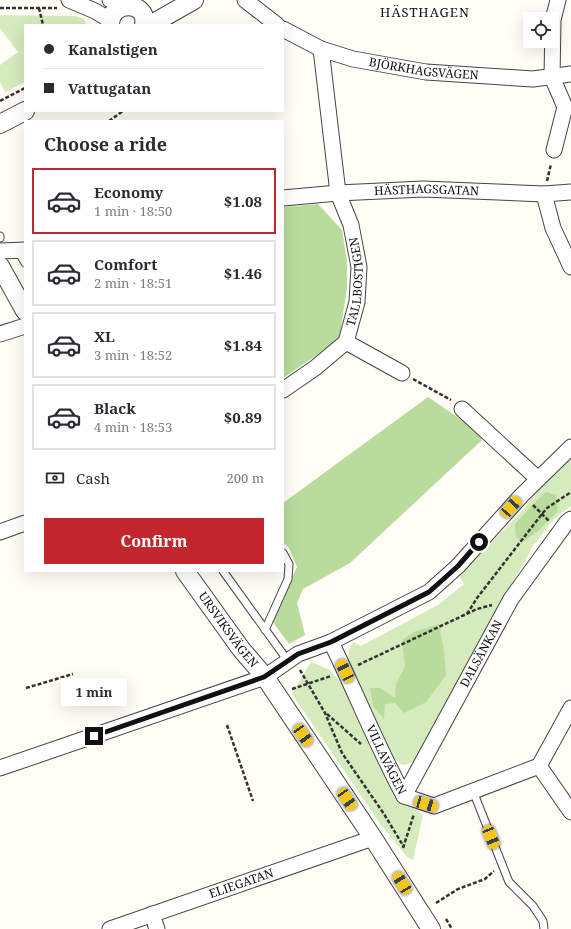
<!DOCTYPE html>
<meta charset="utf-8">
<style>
body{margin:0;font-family:"Noto Serif",serif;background:#f2f2f3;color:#2b2b33;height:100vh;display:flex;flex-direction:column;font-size:15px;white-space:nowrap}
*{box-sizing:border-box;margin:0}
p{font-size:13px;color:#7c7c81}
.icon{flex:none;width:22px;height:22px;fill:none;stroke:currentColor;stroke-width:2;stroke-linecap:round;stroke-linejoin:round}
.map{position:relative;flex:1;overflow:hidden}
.drawer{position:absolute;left:24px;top:120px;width:260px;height:452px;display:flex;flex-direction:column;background:#fff;border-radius:0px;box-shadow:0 4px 16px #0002}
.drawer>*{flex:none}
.guide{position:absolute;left:24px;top:24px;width:260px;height:88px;border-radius:0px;box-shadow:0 4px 16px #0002;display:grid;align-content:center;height:88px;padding:0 20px;background:#fff}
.tools{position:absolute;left:523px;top:12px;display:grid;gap:8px}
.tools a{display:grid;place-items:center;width:36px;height:36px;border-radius:0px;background:#fff;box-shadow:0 4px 16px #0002;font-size:20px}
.end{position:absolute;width:18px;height:18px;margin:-9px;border:5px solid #111;background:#fff;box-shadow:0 0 0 2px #fff}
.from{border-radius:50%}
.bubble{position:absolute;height:28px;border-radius:0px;background:#fff;box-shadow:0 4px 16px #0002;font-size:13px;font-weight:700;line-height:28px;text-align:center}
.car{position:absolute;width:12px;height:24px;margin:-12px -6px;border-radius:5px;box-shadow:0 0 3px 1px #0007;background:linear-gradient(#f5c518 24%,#345 0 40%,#f5c518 0 76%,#345 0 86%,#f5c518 0)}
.guide b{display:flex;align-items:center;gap:14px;height:38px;font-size:15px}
.guide b+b{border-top:1px solid #e1e1e2}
.guide i{width:10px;height:10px;background:#2b2b33}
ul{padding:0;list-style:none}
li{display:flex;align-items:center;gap:12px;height:66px;margin:0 8px 6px;padding:0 12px;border:2px solid #e1e1e2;border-radius:0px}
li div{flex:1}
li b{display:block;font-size:15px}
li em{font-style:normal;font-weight:700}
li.active{border-color:#c4262e}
li>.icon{width:36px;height:36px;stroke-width:1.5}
h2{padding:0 20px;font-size:18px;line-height:48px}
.pay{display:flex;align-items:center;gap:10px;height:44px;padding:0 20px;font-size:15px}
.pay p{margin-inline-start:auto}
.primary-button{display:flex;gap:8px;margin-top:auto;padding:8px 20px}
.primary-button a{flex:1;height:46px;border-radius:0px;background:#c4262e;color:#fff;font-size:16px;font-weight:700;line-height:46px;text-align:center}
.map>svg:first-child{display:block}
</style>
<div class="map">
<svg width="571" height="929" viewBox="0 0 571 929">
<rect width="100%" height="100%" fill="#fffdf5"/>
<!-- green -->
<g fill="#d5ebbd">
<path d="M0,15L75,16L84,19L87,25H25V82L5,92L0,82V65L18,52L0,28Z"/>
<path d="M571,454V506L554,519L533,546L415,761L408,764L402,765L395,759L348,660L349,650L353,642L361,646L438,605L464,584L459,575L523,510L535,492Z"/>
<path d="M311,662L330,670L347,690L397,797L423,815L413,860L407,857L379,822L292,694Z"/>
</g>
<!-- forest -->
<g fill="#b9dc9c">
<path d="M318,204L342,230L347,261V288L339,340L283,378V207Z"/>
<path d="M428,397L475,429L482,440L350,563L303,589L297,603L305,635L289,644L272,621L297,567L289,548L283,542V503Z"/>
<path d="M546,492L556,495L558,511L538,531L523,542L516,537L515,524L536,501Z"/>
<path d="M439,624L444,651L446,675L426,702L404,713L395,703L385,704L384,719L373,706L370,688H380L395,698L396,684L405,666L402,640L416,631Z"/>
</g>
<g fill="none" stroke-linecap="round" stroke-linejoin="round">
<defs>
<g id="service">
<path d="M0,236V238"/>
<path d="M18,251L25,263"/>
<path d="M223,571L288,661"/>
<path d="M265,630L288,579L289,564L283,553"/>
<path d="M473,791L509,882L533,906L543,921L544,929"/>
</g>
<g id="minor">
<path d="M69,0L95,11L110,20"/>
<path d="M110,0L126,3"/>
<path d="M245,0L277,25"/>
<path id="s1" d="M283,29L321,49L353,59L426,72L533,79L571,74"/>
<path d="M554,150L565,107L552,77L553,20L558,0"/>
<path d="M544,194L553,228L571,267"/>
<path id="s2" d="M283,198L338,193L423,189L544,194L571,192"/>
<path d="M0,251L25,250"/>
<path d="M0,334L25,326"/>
<path d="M346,342L402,373"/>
<path id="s3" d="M283,390L315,368L346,342L357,302L359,267L351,225L338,193L321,49"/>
<path d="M462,409L538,479"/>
<path d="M0,532L25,523"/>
<path id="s4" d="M331,642C356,693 377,746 404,796L434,806L539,766L571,708"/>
<path d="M539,766L571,812"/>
<path d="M0,768L265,677L298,654L331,642L429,592L458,566L522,495L571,447"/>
<path id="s5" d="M404,796L511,599L567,522L571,519"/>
<path d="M152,914L157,929"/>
<path id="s6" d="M110,929L373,838"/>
</g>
<g id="tertiary">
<path d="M110,25C109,0 149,0 144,25"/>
<path d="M150,25L194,0"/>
<path d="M0,124L25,111"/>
<path d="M0,266L25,311"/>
<path id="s7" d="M185,571L241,649L265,677L373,838L431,929"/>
</g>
</defs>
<!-- service casing -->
<use href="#service" stroke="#444" stroke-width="9"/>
<!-- minor casing -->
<use href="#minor" stroke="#444" stroke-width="17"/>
<!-- tertiary casing -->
<use href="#tertiary" stroke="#444" stroke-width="20"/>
<!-- path -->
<g stroke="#333" stroke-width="2.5" stroke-dasharray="4 2" stroke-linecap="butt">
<path d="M0,8H57"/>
<path d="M39,8L43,25"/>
<path d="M0,101L25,88"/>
<path d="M109,121L123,111"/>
<path d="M547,181L551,164"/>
<path d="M413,379L451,400"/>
<path d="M533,505L549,521"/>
<path d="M467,614L477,598L542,514L547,508L571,492"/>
<path d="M358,665L477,609L492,605"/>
<path d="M300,670L325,713L342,753L384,814L404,847"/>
<path d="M26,688L73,674"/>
<path d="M292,689L331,676"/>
<path d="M327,714L361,744"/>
<path d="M227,725L253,801"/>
<path d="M403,848L414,814"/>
<path d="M436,903L458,889L485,879L494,871"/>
<path d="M446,919L452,929"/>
</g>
<!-- service -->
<use href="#service" stroke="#fff" stroke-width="7"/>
<!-- minor -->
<use href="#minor" stroke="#fff" stroke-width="15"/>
<!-- tertiary -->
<use href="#tertiary" stroke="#fff" stroke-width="18"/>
</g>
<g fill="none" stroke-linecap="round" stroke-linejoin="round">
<!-- route -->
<path stroke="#111" stroke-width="5" d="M94,736L264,677L298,654L331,642L429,592L458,566L479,542"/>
</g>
<g text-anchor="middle" stroke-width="4" stroke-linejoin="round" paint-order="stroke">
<!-- street labels -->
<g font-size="12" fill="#111" stroke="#fff">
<text dy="4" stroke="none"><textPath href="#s1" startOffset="148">BJÖRKHAGSVÄGEN</textPath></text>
<text dy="4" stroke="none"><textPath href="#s2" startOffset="144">HÄSTHAGSGATAN</textPath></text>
<text dy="4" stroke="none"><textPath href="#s3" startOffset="141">TALLBOSTIGEN</textPath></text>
<text dy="4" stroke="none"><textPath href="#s7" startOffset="73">URSVIKSVÄGEN</textPath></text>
<text dy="4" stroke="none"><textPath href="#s5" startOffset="162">DALSÄNKAN</textPath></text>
<text dy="4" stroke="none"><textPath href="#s4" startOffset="130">VILLAVÄGEN</textPath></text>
<text dy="4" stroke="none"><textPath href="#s6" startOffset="139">ELIEGATAN</textPath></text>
</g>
<!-- neighbourhood labels -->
<g font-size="13" letter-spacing="1" fill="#111" stroke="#fff">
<text x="425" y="17">HÄSTHAGEN</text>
</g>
</g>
</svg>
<div class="tools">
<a><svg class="icon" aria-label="locate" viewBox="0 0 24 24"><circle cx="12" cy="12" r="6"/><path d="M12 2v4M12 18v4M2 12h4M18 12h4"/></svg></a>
</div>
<i class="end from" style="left:479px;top:542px"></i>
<i class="end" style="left:94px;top:736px"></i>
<div class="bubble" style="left:61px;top:678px;width:66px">1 min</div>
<i class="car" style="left:511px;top:507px;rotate:42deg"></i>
<i class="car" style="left:345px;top:671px;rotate:333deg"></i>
<i class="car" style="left:303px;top:735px;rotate:145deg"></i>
<i class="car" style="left:347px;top:799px;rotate:146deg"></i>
<i class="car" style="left:426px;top:804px;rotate:106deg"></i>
<i class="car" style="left:491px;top:837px;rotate:158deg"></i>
<i class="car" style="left:402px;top:883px;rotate:328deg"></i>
<div class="guide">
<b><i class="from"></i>Kanalstigen</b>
<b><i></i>Vattugatan</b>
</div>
<section class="drawer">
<h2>Choose a ride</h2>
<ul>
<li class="active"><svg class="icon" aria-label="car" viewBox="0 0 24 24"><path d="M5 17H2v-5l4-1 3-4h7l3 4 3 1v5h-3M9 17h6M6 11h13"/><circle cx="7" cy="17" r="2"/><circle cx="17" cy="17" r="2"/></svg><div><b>Economy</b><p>1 min · 18:50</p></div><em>$1.08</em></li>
<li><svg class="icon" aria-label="car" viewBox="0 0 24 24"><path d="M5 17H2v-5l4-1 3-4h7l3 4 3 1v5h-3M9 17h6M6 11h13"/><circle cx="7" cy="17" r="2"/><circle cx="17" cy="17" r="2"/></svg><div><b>Comfort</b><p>2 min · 18:51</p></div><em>$1.46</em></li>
<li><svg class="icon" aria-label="car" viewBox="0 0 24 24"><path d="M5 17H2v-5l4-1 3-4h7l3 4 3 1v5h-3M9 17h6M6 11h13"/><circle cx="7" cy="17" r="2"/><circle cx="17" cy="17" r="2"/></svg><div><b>XL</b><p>3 min · 18:52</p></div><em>$1.84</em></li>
<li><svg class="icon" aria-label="car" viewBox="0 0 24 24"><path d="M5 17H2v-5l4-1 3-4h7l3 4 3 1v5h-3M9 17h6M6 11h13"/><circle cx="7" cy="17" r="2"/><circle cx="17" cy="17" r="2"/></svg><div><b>Black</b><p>4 min · 18:53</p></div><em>$0.89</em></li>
</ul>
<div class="pay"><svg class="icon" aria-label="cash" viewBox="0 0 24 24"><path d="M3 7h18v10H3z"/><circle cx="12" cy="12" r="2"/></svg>Cash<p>200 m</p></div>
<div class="primary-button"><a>Confirm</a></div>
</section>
</div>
